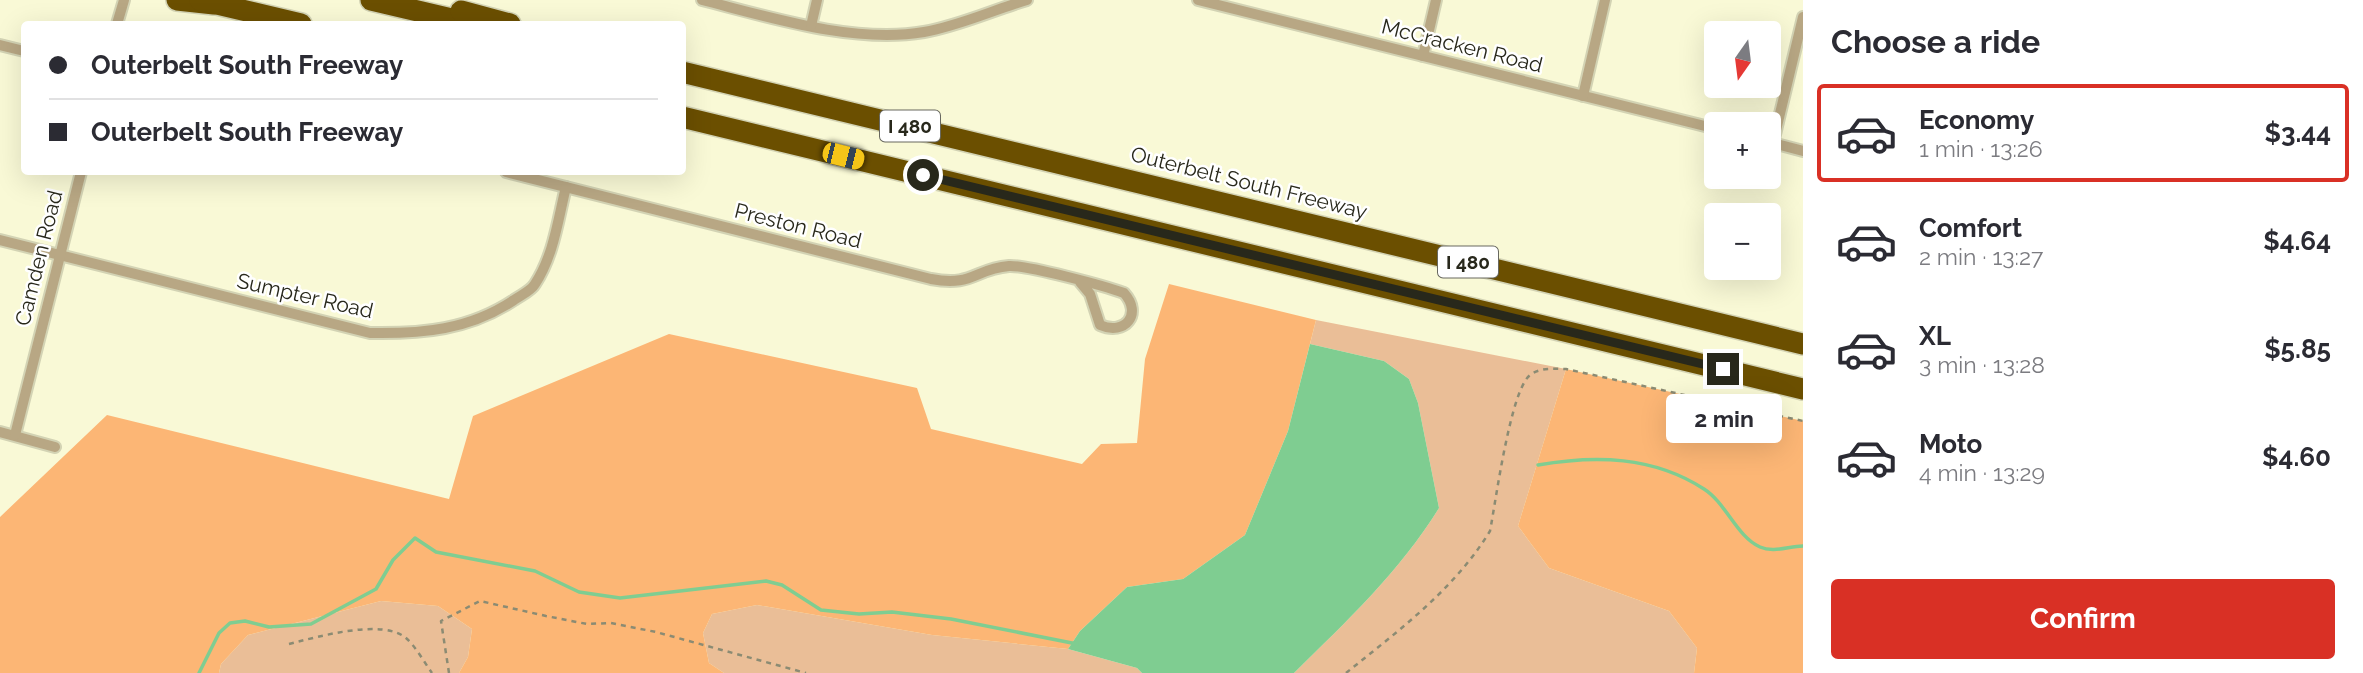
<!DOCTYPE html>
<meta charset="utf-8">
<style>
body{margin:0;font-family:Raleway,sans-serif;background:#f2f2f3;color:#2b2b33;height:100vh;display:flex;flex-direction:column;font-size:26px;white-space:nowrap}
*{box-sizing:border-box;margin:0}
p{font-size:23px;color:#7c7c81}
.icon{flex:none;width:38px;height:38px;fill:none;stroke:currentColor;stroke-width:2;stroke-linecap:round;stroke-linejoin:round}
.map{position:relative;flex:1;overflow:hidden}
.sheet{display:flex;flex-direction:column;background:#fff;width:560px}
.sheet>*{flex:none}
.top-card{position:absolute;left:21px;top:21px;width:665px;height:154px;border-radius:7px;box-shadow:0 7px 28px #0002;display:grid;align-content:center;height:154px;padding:0 28px;background:#fff}
.needle{width:46px;rotate:194deg}
.controls{position:absolute;left:1704px;top:21px;display:grid;gap:14px}
.controls a{display:grid;place-items:center;width:77px;height:77px;border-radius:7px;background:#fff;box-shadow:0 7px 28px #0002;font-size:35px}
.end{position:absolute;width:32px;height:32px;margin:-16px;border:9px solid #28281b;background:#fff;box-shadow:0 0 0 4px #fff}
.from{border-radius:50%}
.bubble{position:absolute;height:49px;border-radius:7px;background:#fff;box-shadow:0 7px 28px #0002;font-size:23px;font-weight:700;line-height:49px;text-align:center}
.car{position:absolute;width:21px;height:42px;margin:-21px -10px;border-radius:9px;box-shadow:0 0 5px 2px #0007;background:linear-gradient(#f5c518 24%,#345 0 40%,#f5c518 0 76%,#345 0 86%,#f5c518 0)}
.top-card b{display:flex;align-items:center;gap:24px;height:66px;font-size:26px}
.top-card b+b{border-top:2px solid #e1e1e2}
.top-card i{width:18px;height:18px;background:#2b2b33}
ul{padding:0;list-style:none}
li{display:flex;align-items:center;gap:21px;height:98px;margin:0 14px 10px;padding:0 14px;border:4px solid transparent;border-radius:7px}
li div{flex:1}
li b{display:block;font-size:26px}
li em{font-style:normal;font-weight:700}
li.current{border-color:#d93025}
li>.icon{width:63px;height:63px;stroke-width:1.5}
h2{padding:0 28px;font-size:32px;line-height:84px}
.cta{display:flex;gap:14px;margin-top:auto;padding:14px 28px}
.cta a{flex:1;height:80px;border-radius:7px;background:#d93025;color:#fff;font-size:28px;font-weight:700;line-height:80px;text-align:center}
main{display:flex;flex:1;min-height:0}
.map>svg:first-child{display:block}
</style>
<main>
<div class="map">
<svg width="1803" height="673" viewBox="0 0 1803 673">
<rect width="100%" height="100%" fill="#f9f9d6"/>
<!-- green -->
<g fill="#eabe97">
<path d="M1316,320L1566,369L1518,526L1549,568L1669,611L1697,648L1694,673H1294C1347,621 1400,571 1439,508L1418,403L1409,379L1384,361L1310,344Z"/>
<path d="M381,601L438,606L472,629L468,657L459,673H219L221,664L248,635Z"/>
<path d="M757,605L932,635L1068,649L1137,668L1142,673H724L709,663L703,633L712,614Z"/>
</g>
<!-- forest -->
<g fill="#fcb675">
<path d="M1169,284L1316,320L1288,431L1245,535L1183,579L1127,587L1080,631L1068,649L932,635L757,605L712,614L703,633L709,663L724,673H459L468,657L472,629L438,606L381,601L248,635L221,664L219,673H0V517L107,415L449,499L473,416L669,334L917,388L931,429L1082,464L1101,444L1137,443L1145,359Z"/>
<path d="M1566,369L1803,421V673H1694L1697,648L1669,611L1549,568L1518,526Z"/>
</g>
<!-- water -->
<path fill="#7fcd91" d="M1310,344L1384,361L1409,379L1418,403L1439,508C1400,571 1347,621 1294,673H1142L1137,668L1068,649L1080,631L1127,587L1183,579L1245,535L1288,431Z"/>
<g fill="none" stroke-linecap="round" stroke-linejoin="round">
<!-- stream -->
<g stroke="#7fcd91" stroke-width="3.5">
<path d="M1538,465C1595,455 1653,456 1704,489C1726,503 1737,537 1760,547C1774,553 1789,546 1803,546"/>
<path d="M199,673L219,633L230,623L245,621L269,627L311,624L376,589L393,560L415,538L436,552L535,571L579,592L620,598L766,581L782,585L821,610L859,614L892,612L951,619L1077,644"/>
</g>
<defs>
<g id="minor">
<path d="M702,0C769,17 854,44 924,32C959,26 993,10 1027,0"/>
<path d="M1198,0L1717,129"/>
<path d="M117,24L124,0"/>
<path d="M811,26L817,0"/>
<path d="M0,45L24,51"/>
<path d="M1423,56L1436,0"/>
<path d="M1583,96L1605,0"/>
<path d="M1769,142L1803,151"/>
<path d="M1773,143L1803,17"/>
<path d="M506,172L931,279C973,287 974,269 1009,266C1027,265 1105,286 1124,293C1143,314 1125,336 1100,325L1090,294L1080,282"/>
<path d="M0,240L370,333C422,334 469,330 514,300C521,295 531,291 535,284C554,255 558,219 566,187"/>
<path d="M0,432L55,447"/>
<path d="M15,435L81,172"/>
</g>
<g id="motorway">
<path d="M177,0L214,4"/>
<path d="M200,0L301,24"/>
<path d="M371,0L473,24"/>
<path d="M461,11L510,24"/>
<path d="M682,72L1803,344"/>
<path d="M682,117L1803,389"/>
</g>
</defs>
<!-- minor casing -->
<use href="#minor" stroke="#d3d3b4" stroke-width="14"/>
<!-- motorway casing -->
<use href="#motorway" stroke="#d3d3b4" stroke-width="24"/>
<!-- path -->
<g stroke="#8b8b73" stroke-width="2.5" stroke-dasharray="5 5" stroke-linecap="butt">
<path d="M289,644C317,637 382,618 406,638C416,647 424,662 432,673"/>
<path d="M449,673L441,621L480,601L546,616L587,624L611,623L656,632L806,673"/>
<path d="M1346,673C1398,631 1454,590 1490,531C1496,500 1510,394 1529,376C1539,367 1554,369 1566,369L1803,421"/>
</g>
<!-- minor -->
<use href="#minor" stroke="#b8a784" stroke-width="10"/>
<!-- motorway -->
<use href="#motorway" stroke="#6b4f00" stroke-width="21"/>
</g>
<g fill="none" stroke-linecap="round" stroke-linejoin="round">
<!-- route -->
<path stroke="#28281b" stroke-width="9" d="M923,175L1723,369"/>
</g>
<g text-anchor="middle" stroke-width="5" stroke-linejoin="round" paint-order="stroke">
<!-- shield labels -->
<g fill="#fff" stroke="#68685f" stroke-width="2">
<rect x="880" y="110.5" width="60" height="31" rx="5"/>
<rect x="1438" y="246.5" width="60" height="31" rx="5"/>
</g>
<g font-size="19" font-weight="bold" fill="#28281b">
<text x="910" y="133">I 480</text>
<text x="1468" y="269">I 480</text>
</g>
<!-- street labels -->
<g font-size="21" fill="#28281b" stroke="#fff">
<text transform="translate(1462 46) rotate(14)" y="7">McCracken Road</text>
<text transform="translate(1249 183) rotate(14)" y="7">Outerbelt South Freeway</text>
<text transform="translate(798 226) rotate(14)" y="7">Preston Road</text>
<text transform="translate(39 258) rotate(-76)" y="7">Camden Road</text>
<text transform="translate(305 296) rotate(13)" y="7">Sumpter Road</text>
</g>
</g>
</svg>
<div class="controls">
<a><svg class="needle" viewBox="-14 -14 28 28"><path d="M0-13l5 13h-10z" fill="#e53935"/><path d="M0 13l5-13h-10z" fill="#7c7c81"/></svg></a>
<a>+</a>
<a>−</a>
</div>
<i class="end from" style="left:923px;top:175px"></i>
<i class="end" style="left:1723px;top:369px"></i>
<div class="bubble" style="left:1666px;top:394px;width:116px">2 min</div>
<i class="car" style="left:843px;top:156px;rotate:104deg"></i>
<div class="top-card">
<b><i class="from"></i>Outerbelt South Freeway</b>
<b><i></i>Outerbelt South Freeway</b>
</div>
</div>
<section class="sheet">
<h2>Choose a ride</h2>
<ul>
<li class="current"><svg class="icon" aria-label="car" viewBox="0 0 24 24"><path d="M5 17H2v-5l4-1 3-4h7l3 4 3 1v5h-3M9 17h6M6 11h13"/><circle cx="7" cy="17" r="2"/><circle cx="17" cy="17" r="2"/></svg><div><b>Economy</b><p>1 min · 13:26</p></div><em>$3.44</em></li>
<li><svg class="icon" aria-label="car" viewBox="0 0 24 24"><path d="M5 17H2v-5l4-1 3-4h7l3 4 3 1v5h-3M9 17h6M6 11h13"/><circle cx="7" cy="17" r="2"/><circle cx="17" cy="17" r="2"/></svg><div><b>Comfort</b><p>2 min · 13:27</p></div><em>$4.64</em></li>
<li><svg class="icon" aria-label="car" viewBox="0 0 24 24"><path d="M5 17H2v-5l4-1 3-4h7l3 4 3 1v5h-3M9 17h6M6 11h13"/><circle cx="7" cy="17" r="2"/><circle cx="17" cy="17" r="2"/></svg><div><b>XL</b><p>3 min · 13:28</p></div><em>$5.85</em></li>
<li><svg class="icon" aria-label="car" viewBox="0 0 24 24"><path d="M5 17H2v-5l4-1 3-4h7l3 4 3 1v5h-3M9 17h6M6 11h13"/><circle cx="7" cy="17" r="2"/><circle cx="17" cy="17" r="2"/></svg><div><b>Moto</b><p>4 min · 13:29</p></div><em>$4.60</em></li>
</ul>
<div class="cta"><a>Confirm</a></div>
</section>
</main>
